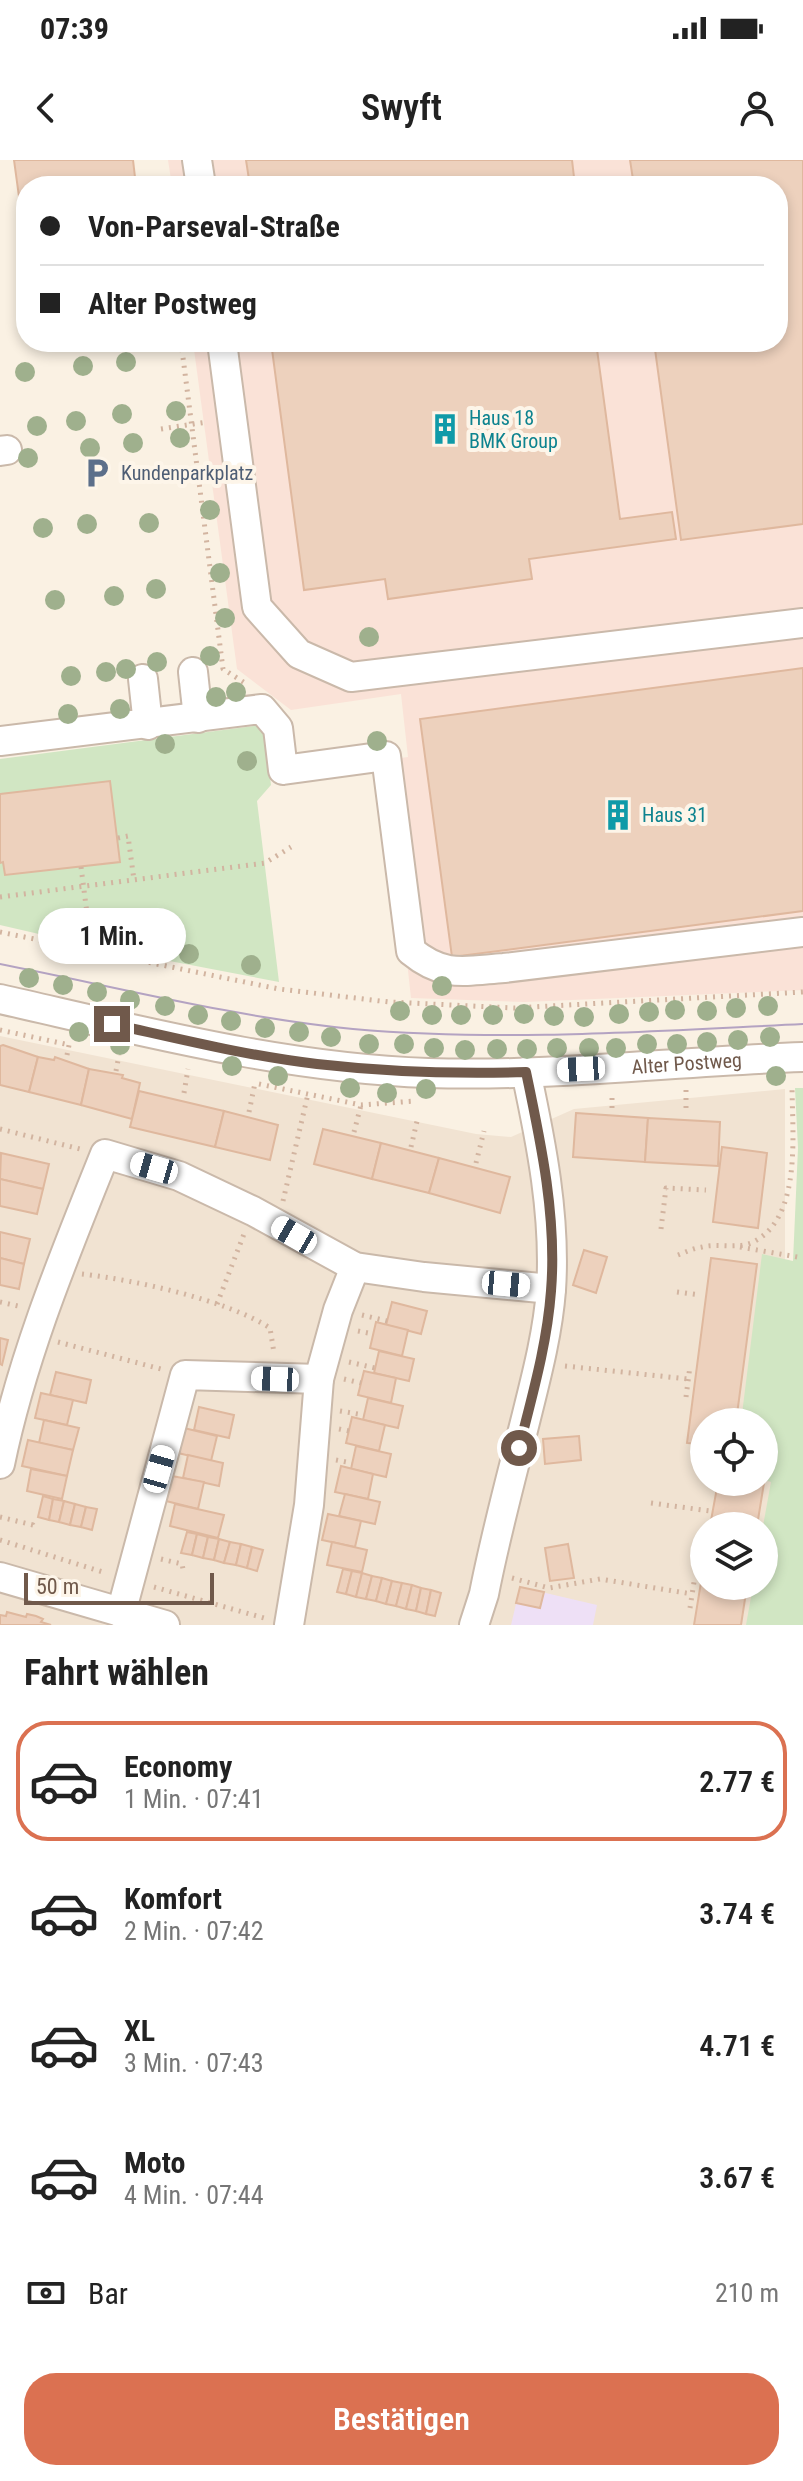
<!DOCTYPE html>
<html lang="de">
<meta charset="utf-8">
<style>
body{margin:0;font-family:"Roboto Condensed",sans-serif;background:#f6f6f6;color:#222;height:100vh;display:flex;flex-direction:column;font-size:30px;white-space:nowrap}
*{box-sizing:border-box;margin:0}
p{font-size:26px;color:#767676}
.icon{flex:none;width:44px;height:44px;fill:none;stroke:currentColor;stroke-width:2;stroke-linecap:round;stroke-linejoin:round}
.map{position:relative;height:1465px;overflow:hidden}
.panel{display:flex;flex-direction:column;background:#fff;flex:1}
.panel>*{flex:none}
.top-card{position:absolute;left:16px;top:16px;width:772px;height:176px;border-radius:32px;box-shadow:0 4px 12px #0003;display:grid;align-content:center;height:176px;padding:0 24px;background:#fff}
.buttons{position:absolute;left:690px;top:1248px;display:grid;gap:16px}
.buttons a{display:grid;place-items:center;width:88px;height:88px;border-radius:50%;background:#fff;box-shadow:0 4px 12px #0003;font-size:40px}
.scale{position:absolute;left:24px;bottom:20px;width:190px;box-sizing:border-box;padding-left:8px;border:4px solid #70594b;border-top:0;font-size:22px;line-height:28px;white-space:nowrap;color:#70594b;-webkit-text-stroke:6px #fdf5e9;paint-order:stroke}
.end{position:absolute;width:36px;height:36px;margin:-18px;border:10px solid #70594b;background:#fff;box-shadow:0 0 0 4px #fff}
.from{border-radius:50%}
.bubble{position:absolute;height:56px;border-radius:28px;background:#fff;box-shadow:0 4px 12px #0003;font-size:26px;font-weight:600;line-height:56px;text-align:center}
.car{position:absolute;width:24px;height:48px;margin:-24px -12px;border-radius:10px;box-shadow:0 0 6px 2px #0007;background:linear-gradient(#fff 24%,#345 0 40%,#fff 0 76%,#345 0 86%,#fff 0)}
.top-card b{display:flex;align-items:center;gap:28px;height:76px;font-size:30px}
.top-card b+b{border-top:2px solid #e0e0e0}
.top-card i{width:20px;height:20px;background:#222}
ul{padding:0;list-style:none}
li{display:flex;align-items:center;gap:24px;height:120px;margin:0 16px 12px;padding:0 8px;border:4px solid transparent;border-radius:32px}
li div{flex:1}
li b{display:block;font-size:30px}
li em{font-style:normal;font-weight:600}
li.on{border-color:#db7151}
li>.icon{width:72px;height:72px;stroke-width:1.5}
h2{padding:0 24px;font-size:36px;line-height:96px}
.pay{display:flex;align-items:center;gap:20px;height:88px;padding:0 24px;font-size:30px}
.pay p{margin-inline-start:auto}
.primary-button{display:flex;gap:16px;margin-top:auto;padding:16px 24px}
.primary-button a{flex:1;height:92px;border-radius:32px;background:#db7151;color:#fff;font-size:32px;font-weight:600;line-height:92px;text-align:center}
.status{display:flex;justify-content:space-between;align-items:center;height:56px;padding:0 40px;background:#fff;direction:ltr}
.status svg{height:22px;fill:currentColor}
header{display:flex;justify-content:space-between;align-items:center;height:104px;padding:0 24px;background:#fff;font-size:36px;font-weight:600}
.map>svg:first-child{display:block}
</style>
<div class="status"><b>07:39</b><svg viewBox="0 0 49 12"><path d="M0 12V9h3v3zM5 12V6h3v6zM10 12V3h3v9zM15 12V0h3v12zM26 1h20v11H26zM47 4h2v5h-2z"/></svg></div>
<header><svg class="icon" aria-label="back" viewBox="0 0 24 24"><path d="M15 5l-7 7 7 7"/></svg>Swyft<svg class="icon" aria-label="person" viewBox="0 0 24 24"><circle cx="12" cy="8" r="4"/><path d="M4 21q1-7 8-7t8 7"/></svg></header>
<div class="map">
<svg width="803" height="1465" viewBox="0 0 803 1465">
<rect width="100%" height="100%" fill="#faf1e3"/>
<!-- residential -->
<path fill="#f1e3d2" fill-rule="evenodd" d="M0,876L476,974L511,977L574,949L785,929V1317L774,1465H0ZM704,1262H764V1322H704ZM704,1366H764V1426H704Z"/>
<!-- commercial -->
<path fill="#fae2d7" d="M168,0H803V830L525,842L411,838L385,600L408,597L401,534L291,550L237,509L193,182H778V26H172Z"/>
<!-- education -->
<path fill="#eee0f6" d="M520,1427L597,1445L593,1465H511Z"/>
<!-- green -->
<g fill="#d1e6c3">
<path d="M261,565L264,572L271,625L257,641L279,822L91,786L0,765V599Z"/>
<path d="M795,928H803V1465H746L753,1426H764L763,1366L771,1322L764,1320V1262H741L762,1094L793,1101L798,988Z"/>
</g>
<!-- building -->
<g fill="#edd1bd" stroke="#dfb89e" stroke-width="2">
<path d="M14,0H133L136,26H26V88Z"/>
<path d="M246,0H572L575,26H250Z"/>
<path d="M630,0H803V364L681,380L654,182H778V26H634Z"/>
<path d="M271,182H596L620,359L672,352L676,379L529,399L532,419L388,439L385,419L304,430Z"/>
<path d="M803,508V751L452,797L420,559Z"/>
<path d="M110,621L120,702L5,715L3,702L0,703V634Z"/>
<path d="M3,885L38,897L29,932L0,925V886Z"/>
<path d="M38,897L54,900L55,897L89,909L81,945L29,932Z"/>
<path d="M89,909L123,915L122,918L140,923L132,959L81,945Z"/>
<path d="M139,931L224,951L215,987L130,967Z"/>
<path d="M224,951L278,965L270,1000L215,987Z"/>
<path d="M576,953L648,958L645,1002L573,997Z"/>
<path d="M648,958L720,962L718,1006L645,1002Z"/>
<path d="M323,969L381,983L372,1019L314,1004Z"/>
<path d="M381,983L439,998L429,1033L372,1019Z"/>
<path d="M722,987L767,993L758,1068L713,1062Z"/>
<path d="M1,993L49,1004L43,1029L0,1019Z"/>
<path d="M439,998L510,1017L500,1053L429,1033Z"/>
<path d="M0,1019L43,1029L37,1054L0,1046Z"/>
<path d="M0,1072L30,1079L24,1104L0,1098Z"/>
<path d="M584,1090L607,1097L596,1133L573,1125Z"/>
<path d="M0,1098L24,1104L19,1129L0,1125Z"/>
<path d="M711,1098L757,1104L736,1262H704V1285L687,1283Z"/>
<path d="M392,1142L427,1151L421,1174L386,1165Z"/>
<path d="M376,1162L408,1170L402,1196L370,1188Z"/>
<path d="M0,1178L8,1180L2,1205L0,1204Z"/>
<path d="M379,1191L414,1199L409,1221L374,1213Z"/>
<path d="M364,1211L396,1218L391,1243L358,1235Z"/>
<path d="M56,1212L91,1220L86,1243L50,1235Z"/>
<path d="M41,1233L73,1240L67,1265L35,1258Z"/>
<path d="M368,1238L403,1246L398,1268L363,1260Z"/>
<path d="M199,1247L234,1255L229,1278L194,1270Z"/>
<path d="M352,1257L385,1265L379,1291L346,1283Z"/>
<path d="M44,1260L79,1268L73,1290L39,1283Z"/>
<path d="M184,1268L217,1276L211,1301L178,1293Z"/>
<path d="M579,1276L581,1300L545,1304L543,1279Z"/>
<path d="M28,1280L73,1290L67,1316L22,1306Z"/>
<path d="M356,1286L391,1294L386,1317L351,1309Z"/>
<path d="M188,1295L223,1303L219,1326L183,1318Z"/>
<path d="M341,1306L373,1314L368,1339L335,1332Z"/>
<path d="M31,1309L67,1316L62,1339L27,1331Z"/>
<path d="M172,1316L204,1322L198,1349L166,1341Z"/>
<path d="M718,1322L764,1323L757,1366H710Z"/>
<path d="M345,1334L380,1342L375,1364L339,1356Z"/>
<path d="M43,1336L53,1339L49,1360L38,1357Z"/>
<path d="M53,1339L64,1341L59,1362L49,1360Z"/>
<path d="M64,1341L75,1344L70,1365L59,1362Z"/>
<path d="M75,1344L86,1347L81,1367L70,1365Z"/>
<path d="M175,1344L224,1355L218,1378L170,1366Z"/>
<path d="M86,1347L97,1349L92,1370L81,1367Z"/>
<path d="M328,1354L361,1361L355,1387L322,1380Z"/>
<path d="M187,1372L197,1374L192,1395L181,1393Z"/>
<path d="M197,1374L208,1377L203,1398L192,1395Z"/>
<path d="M208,1377L219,1379L214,1400L203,1398Z"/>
<path d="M219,1379L230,1382L224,1403L214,1400Z"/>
<path d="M230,1382L241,1384L236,1405L224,1403Z"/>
<path d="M332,1382L367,1390L362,1412L327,1405Z"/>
<path d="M241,1384L252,1387L247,1408L236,1405Z"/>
<path d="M568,1384L574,1418L550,1421L545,1388Z"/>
<path d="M252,1387L263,1390L257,1411L247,1408Z"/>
<path d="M704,1404V1426H747L741,1465H694Z"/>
<path d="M343,1409L352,1411L346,1434L337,1432Z"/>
<path d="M352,1411L362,1413L356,1437L346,1434Z"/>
<path d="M362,1413L372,1416L366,1439L356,1437Z"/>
<path d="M372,1416L382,1418L376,1441L366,1439Z"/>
<path d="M382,1418L392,1421L386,1444L376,1441Z"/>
<path d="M392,1421L402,1423L396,1446L386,1444Z"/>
<path d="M402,1423L412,1425L406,1449L396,1446Z"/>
<path d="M412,1425L421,1428L416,1451L406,1449Z"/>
<path d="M520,1427L544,1432L540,1448L516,1443Z"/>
<path d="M421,1428L431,1430L426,1454L416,1451Z"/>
<path d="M431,1430L441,1433L435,1456L426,1454Z"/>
<path d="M7,1452L26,1457L27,1454L36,1456L43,1459L41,1462L51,1465H0V1455L6,1456Z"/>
</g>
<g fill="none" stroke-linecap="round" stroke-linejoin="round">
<defs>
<g id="minor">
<path d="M197,0L201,26"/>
<path d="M222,182L257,447L299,494L351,517L803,463"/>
<path d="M0,291L7,290"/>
<path d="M193,512L198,558"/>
<path d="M143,519L148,565"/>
<path d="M0,581L262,549L278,568L283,610L386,596L411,791C444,818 464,811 504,808L803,772"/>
<path id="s1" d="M0,839C142,871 283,908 428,913C553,917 679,901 803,897"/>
<path d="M0,1304C22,1197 64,1096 105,994L179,1016L253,1051L355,1107L424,1117L551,1129"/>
<path d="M0,1417L165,1465"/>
<path d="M121,1453L185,1215L319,1219"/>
<path d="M289,1465L309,1345L319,1219L338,1150L355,1107"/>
<path d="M474,1465L484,1434C496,1372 513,1311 528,1250C538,1210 548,1170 551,1130C556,1057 541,982 526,912"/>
</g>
</defs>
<!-- minor casing -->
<use href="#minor" stroke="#cab9aa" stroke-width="32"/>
<!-- path -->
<g stroke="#d2b4a0" stroke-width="5" stroke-dasharray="2 6" stroke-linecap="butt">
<path d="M181,182L223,509L248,525"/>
<path d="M161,269L207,262"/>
<path d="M118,678L128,676L134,720"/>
<path d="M81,707L92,792"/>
<path d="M0,737L265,703L291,687"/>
<path d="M0,772L279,829L389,842L514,848L803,832"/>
<path d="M0,870L65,884"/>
<path d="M67,895L69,885"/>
<path d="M116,911L119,895"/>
<path d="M259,924L361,945L415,941"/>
<path d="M184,933L188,909"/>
<path d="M612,948V935"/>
<path d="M686,948V930"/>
<path d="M249,952L255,923"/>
<path d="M0,969L80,989"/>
<path d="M354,972L361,945"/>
<path d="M411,987L418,957"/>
<path d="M476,1003L484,971"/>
<path d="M283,1041L308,934"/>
<path d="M661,1069L666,1028L706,1030"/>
<path d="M740,1087L803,1098"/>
<path d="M678,1095C686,1092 694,1088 702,1087C718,1083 735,1089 751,1083C803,1060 792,973 792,925"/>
<path d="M82,1114C135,1120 227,1140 270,1168L274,1193"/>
<path d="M677,1132L700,1135"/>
<path d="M0,1142L18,1146"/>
<path d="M217,1144L244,1074"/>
<path d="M362,1155L387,1161"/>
<path d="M358,1171L373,1174"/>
<path d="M58,1182L161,1209"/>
<path d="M349,1202L375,1208"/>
<path d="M565,1206L688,1219"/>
<path d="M344,1219L361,1223"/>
<path d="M686,1237L690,1206"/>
<path d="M340,1251L364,1255"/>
<path d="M339,1269L349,1271"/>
<path d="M336,1300L352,1303"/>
<path d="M651,1343L710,1351"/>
<path d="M0,1357L33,1365L35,1370"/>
<path d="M0,1380L106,1413"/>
<path d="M161,1399L182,1404L183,1409"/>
<path d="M512,1418L549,1428L600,1419L692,1434"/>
<path d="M154,1427L264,1458"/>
<path d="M690,1448L694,1422"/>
</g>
<!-- minor -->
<use href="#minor" stroke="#fff" stroke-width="28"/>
<!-- tram -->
<path stroke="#b4a3c2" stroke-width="2" d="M0,804C117,827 233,857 353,869C503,882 653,871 803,864"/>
</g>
<!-- trees -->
<g fill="#9fb08d">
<circle cx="126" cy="202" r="10"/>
<circle cx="83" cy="206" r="10"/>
<circle cx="25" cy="212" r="10"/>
<circle cx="176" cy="251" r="10"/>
<circle cx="122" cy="254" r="10"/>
<circle cx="76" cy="261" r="10"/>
<circle cx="37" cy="266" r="10"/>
<circle cx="180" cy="278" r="10"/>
<circle cx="133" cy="283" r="10"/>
<circle cx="90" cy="288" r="10"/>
<circle cx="28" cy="298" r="10"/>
<circle cx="210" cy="350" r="10"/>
<circle cx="149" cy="363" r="10"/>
<circle cx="87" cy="364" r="10"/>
<circle cx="43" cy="368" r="10"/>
<circle cx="220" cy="413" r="10"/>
<circle cx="156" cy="429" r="10"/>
<circle cx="114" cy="436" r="10"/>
<circle cx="55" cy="440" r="10"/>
<circle cx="225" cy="458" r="10"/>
<circle cx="369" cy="477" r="10"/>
<circle cx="210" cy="496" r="10"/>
<circle cx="157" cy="502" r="10"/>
<circle cx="126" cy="509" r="10"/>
<circle cx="106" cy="512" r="10"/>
<circle cx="71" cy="516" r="10"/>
<circle cx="236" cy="532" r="10"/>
<circle cx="216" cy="537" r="10"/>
<circle cx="120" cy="549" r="10"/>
<circle cx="68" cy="554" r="10"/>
<circle cx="377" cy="581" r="10"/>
<circle cx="165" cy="584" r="10"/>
<circle cx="247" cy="601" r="10"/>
<circle cx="158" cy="763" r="10"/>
<circle cx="54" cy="766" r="10"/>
<circle cx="135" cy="782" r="10"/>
<circle cx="189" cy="794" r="10"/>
<circle cx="251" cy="805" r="10"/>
<circle cx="29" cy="818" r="10"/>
<circle cx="63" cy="825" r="10"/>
<circle cx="442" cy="826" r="10"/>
<circle cx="97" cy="832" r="10"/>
<circle cx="130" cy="840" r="10"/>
<circle cx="165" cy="846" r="10"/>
<circle cx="768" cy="846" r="10"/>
<circle cx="736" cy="848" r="10"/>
<circle cx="675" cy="850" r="10"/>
<circle cx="400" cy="851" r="10"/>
<circle cx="707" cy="851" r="10"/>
<circle cx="649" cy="852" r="10"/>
<circle cx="524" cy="854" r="10"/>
<circle cx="619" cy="854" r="10"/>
<circle cx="198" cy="855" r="10"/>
<circle cx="432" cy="855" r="10"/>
<circle cx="461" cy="855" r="10"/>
<circle cx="493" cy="855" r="10"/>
<circle cx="554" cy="856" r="10"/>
<circle cx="584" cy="857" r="10"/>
<circle cx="231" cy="861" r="10"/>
<circle cx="265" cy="868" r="10"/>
<circle cx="79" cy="872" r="10"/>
<circle cx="299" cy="872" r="10"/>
<circle cx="331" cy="877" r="10"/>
<circle cx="770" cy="877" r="10"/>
<circle cx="738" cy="880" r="10"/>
<circle cx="707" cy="882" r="10"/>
<circle cx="369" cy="884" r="10"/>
<circle cx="404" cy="884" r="10"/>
<circle cx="647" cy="884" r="10"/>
<circle cx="677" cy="884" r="10"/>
<circle cx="120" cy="885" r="10"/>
<circle cx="434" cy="888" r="10"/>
<circle cx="557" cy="888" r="10"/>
<circle cx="589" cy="888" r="10"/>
<circle cx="616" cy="888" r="10"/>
<circle cx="497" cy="889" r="10"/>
<circle cx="527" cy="889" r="10"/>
<circle cx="465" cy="890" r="10"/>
<circle cx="232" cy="906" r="10"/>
<circle cx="278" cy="916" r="10"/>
<circle cx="776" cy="916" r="10"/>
<circle cx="350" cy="928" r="10"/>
<circle cx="426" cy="929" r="10"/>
<circle cx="387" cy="933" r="10"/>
</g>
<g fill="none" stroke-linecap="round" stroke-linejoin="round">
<!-- route -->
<path stroke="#70594b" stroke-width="10" d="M112,864C180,879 248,896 317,904C387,912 456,914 526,912C541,983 557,1058 551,1131C547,1185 532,1236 519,1288"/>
</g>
<!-- icons -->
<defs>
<symbol id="building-bare" viewBox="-9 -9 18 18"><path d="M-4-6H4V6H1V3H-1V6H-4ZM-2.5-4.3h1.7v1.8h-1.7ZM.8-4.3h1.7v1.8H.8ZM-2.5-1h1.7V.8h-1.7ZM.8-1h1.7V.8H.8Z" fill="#0f9aa8" stroke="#fdf5e9" stroke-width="2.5" paint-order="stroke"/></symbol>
<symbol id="parking-bare" viewBox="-9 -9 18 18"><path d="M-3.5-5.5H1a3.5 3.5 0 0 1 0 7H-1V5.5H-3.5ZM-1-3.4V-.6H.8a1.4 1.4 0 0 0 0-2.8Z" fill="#5c6f8a" stroke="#fdf5e9" stroke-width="2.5" paint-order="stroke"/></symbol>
</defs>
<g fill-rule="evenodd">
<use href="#building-bare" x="423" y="247" width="44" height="44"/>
<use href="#parking-bare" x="75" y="291" width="44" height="44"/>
<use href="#building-bare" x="596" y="633" width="44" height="44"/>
</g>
<g text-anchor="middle" stroke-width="8" stroke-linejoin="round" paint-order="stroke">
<!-- culture labels -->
<g font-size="20" fill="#0d838f" stroke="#fdf5e9" text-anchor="start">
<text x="469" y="265">Haus 18<tspan x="469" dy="23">BMK Group</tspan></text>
<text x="642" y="662">Haus 31</text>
</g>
<!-- service labels -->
<g font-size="20" fill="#4e5e75" stroke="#fdf5e9" text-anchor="start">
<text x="121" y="320">Kundenparkplatz</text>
</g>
<!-- street labels -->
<g font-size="20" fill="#70594b" stroke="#fdf5e9">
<text dy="7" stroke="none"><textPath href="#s1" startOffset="694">Alter Postweg</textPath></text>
</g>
</g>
</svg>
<div class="buttons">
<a><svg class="icon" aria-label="locate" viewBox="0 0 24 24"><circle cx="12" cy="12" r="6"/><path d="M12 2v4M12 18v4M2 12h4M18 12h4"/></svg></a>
<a><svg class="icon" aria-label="layers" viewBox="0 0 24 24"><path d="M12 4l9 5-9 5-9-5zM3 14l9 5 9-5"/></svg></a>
</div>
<div class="scale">50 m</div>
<i class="end from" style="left:519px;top:1288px"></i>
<i class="end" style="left:112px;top:864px"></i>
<div class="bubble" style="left:38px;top:748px;width:148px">1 Min.</div>
<i class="car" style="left:581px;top:909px;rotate:267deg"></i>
<i class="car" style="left:154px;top:1008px;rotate:286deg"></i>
<i class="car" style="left:294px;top:1075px;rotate:300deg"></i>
<i class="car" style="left:506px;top:1124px;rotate:95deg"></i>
<i class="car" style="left:275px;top:1219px;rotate:272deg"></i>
<i class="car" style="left:159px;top:1309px;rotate:16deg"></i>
<div class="top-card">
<b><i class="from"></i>Von-Parseval-Straße</b>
<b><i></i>Alter Postweg</b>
</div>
</div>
<section class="panel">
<h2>Fahrt wählen</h2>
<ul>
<li class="on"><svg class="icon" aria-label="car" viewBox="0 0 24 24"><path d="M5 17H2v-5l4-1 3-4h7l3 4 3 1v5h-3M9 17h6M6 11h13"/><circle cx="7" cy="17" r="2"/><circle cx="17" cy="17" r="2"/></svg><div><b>Economy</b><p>1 Min. · 07:41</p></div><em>2.77 €</em></li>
<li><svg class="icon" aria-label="car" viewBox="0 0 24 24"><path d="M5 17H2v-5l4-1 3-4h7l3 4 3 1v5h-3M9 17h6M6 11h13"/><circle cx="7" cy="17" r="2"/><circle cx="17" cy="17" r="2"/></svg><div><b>Komfort</b><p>2 Min. · 07:42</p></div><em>3.74 €</em></li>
<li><svg class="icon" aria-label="car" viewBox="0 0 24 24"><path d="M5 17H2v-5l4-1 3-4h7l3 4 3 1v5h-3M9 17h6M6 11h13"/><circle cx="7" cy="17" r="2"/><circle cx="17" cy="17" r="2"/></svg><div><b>XL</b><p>3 Min. · 07:43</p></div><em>4.71 €</em></li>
<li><svg class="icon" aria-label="car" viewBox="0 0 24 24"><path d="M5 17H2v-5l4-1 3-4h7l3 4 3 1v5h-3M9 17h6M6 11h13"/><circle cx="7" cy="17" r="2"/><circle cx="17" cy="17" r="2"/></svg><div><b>Moto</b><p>4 Min. · 07:44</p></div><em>3.67 €</em></li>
</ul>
<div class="pay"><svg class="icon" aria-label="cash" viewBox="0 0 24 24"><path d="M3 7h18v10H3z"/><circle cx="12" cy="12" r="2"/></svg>Bar<p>210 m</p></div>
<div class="primary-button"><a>Bestätigen</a></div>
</section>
